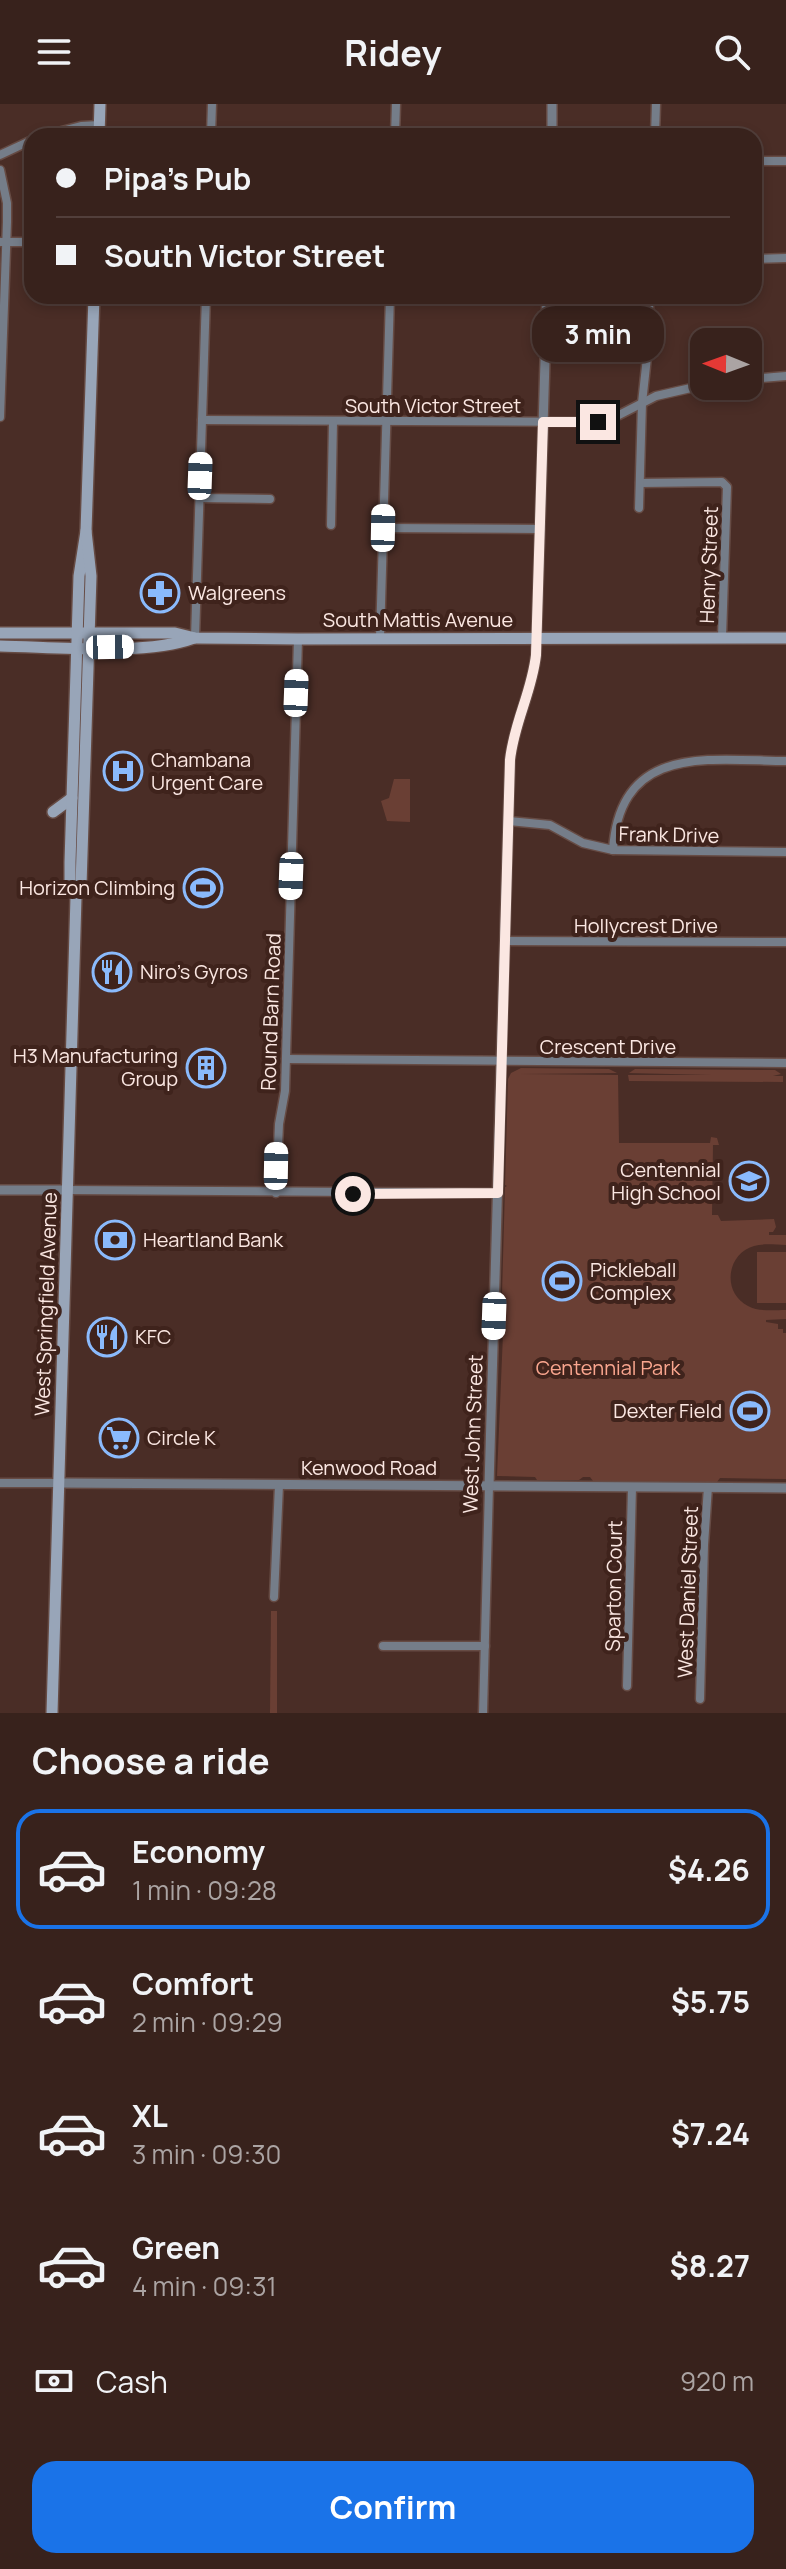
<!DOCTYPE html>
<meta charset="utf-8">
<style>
body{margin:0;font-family:Manrope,sans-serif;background:#432f29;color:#f1f3f6;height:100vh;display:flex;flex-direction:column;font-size:30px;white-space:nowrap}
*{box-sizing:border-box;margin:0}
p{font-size:26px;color:#aba4a3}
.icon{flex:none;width:44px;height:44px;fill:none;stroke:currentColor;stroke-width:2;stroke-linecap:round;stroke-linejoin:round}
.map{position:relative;height:1609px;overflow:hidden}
.details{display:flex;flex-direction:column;background:#38221c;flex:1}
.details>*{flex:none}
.hud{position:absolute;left:24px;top:24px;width:738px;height:176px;border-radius:24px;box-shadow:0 4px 12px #0003,0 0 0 2px #523f3b;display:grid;align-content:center;height:176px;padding:0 32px;background:#38221c}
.needle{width:52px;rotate:271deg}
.controls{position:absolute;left:690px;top:224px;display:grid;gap:16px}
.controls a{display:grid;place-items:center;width:72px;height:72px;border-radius:16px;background:#38221c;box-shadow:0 4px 12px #0003,0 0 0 2px #523f3b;font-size:40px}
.end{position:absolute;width:36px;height:36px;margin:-18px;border:10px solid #fbe7e2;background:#111;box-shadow:0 0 0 4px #111}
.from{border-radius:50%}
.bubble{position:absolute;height:56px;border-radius:24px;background:#38221c;box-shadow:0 4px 12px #0003,0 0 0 2px #523f3b;font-size:26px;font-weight:700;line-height:56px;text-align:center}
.car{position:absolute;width:24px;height:48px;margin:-24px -12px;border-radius:10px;box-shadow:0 0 6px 2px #0007;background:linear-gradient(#fff 24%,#345 0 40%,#fff 0 76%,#345 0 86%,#fff 0)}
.hud b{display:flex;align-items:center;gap:28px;height:76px;font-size:30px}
.hud b+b{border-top:2px solid #523f3b}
.hud i{width:20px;height:20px;background:#f1f3f6}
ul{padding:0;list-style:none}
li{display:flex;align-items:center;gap:24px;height:120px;margin:0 16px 12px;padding:0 16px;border:4px solid transparent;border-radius:24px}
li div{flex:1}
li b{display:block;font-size:30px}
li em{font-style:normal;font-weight:700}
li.current{border-color:#1a73e8}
li>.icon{width:72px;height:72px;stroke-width:1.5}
h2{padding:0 32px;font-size:36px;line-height:96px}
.pay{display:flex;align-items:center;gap:20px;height:88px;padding:0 32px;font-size:30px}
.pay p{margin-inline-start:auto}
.primary-button{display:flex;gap:16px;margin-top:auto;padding:16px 32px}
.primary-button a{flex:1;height:92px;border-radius:24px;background:#1a73e8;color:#fff;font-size:32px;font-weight:700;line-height:92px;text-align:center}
header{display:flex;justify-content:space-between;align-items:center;height:104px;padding:0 32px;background:#38221c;font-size:36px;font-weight:700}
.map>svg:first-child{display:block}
</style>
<header><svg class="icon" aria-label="menu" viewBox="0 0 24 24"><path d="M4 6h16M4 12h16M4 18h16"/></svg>Ridey<svg class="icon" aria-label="search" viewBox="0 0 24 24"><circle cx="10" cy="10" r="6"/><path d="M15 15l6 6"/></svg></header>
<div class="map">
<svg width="786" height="1609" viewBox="0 0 786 1609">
<rect width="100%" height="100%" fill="#4a2d26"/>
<!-- green -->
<g fill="#6a3f34">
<path d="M394,675H410V718L387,717L381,697L389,694Z"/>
<path d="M521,964L609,965L617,969L521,970L618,971L619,1039H710L711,1033L717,1034L719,1041H713L712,1111H718L721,1117L774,1115L776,1123L773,1128H769V1131H786V1141C776,1141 764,1139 754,1142C726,1150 722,1189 748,1202C759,1208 774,1206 786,1206V1215L766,1216V1218L778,1220V1225H783V1229H786V1375L720,1374L717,1378L593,1377L590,1373H583L579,1376H537L535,1373L497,1372L503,1230L501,1226L505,1083L507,1082L505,1081L508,975L511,969Z"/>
<path d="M635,965L775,966L781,970L773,972H783V978L629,977L628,971H711L629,969Z"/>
<rect x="757" y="1148" width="29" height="51"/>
<path d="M271,1507H277V1609H270Z"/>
</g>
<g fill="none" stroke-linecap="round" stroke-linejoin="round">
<defs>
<g id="minor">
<path d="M42,32L81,22L99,21"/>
<path d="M211,32L212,0"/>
<path d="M395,32L396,0"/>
<path d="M655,32L656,0"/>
<path d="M0,51L32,36"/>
<path d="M754,57H786"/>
<path d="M0,66L7,99V118L0,313"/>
<path d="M0,138H32"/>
<path d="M754,155L786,154"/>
<path d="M748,275L786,272"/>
<path d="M202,316L598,318L619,311L656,292L704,281"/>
<path d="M640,379L722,378L727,383L722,533"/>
<path d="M200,394L270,395"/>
<path d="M639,404L642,299L649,235V192"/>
<path d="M331,421L333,318"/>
<path d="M383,424L540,425"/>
<path d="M195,534L206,192"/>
<path d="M380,534L390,192"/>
<path d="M509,717L550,721L583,739L613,746L786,748"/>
<path d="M613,746C620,640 707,656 786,657"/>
<path d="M505,837L786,838"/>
<path d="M286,955L786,959"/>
<path d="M67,1086L498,1089"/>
<path d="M276,1089L279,1020L285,987L298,535"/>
<path d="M0,1379H59"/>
<path d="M274,1493L279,1381"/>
<path d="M383,1542H485"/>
<path d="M627,1582L632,1383"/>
<path d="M700,1595L704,1441L708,1383"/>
<path d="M483,1609L489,1382"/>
</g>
<g id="tertiary">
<path d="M552,32V0"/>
<path d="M0,1086H67"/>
<path d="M59,1379L786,1384"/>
<path d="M489,1382L510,656C514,619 532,588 536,551L547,192"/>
</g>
<g id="secondary">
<path d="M99,32L100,0"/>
<path d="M0,529H175L195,534L298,535L786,534"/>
<path d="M0,542C55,543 145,552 194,534"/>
<path d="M53,708L72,694"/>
<path d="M76,793L70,781V758L79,472L86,427L94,192"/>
<path d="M52,1609L76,793L81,781L91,472L86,427"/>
</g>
</defs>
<!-- minor casing -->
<use href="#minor" stroke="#664b44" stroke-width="11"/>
<!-- tertiary casing -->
<use href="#tertiary" stroke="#664b44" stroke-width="12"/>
<!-- secondary casing -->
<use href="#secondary" stroke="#664b44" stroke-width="14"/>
<!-- minor -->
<use href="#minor" stroke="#757d89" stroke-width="8"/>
<!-- tertiary -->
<use href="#tertiary" stroke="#757d89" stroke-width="9"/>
<!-- secondary -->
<use href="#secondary" stroke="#98a5b8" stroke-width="11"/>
</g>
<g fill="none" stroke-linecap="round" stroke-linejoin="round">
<!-- route -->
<path stroke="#fbe7e2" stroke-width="10" d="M353,1090L498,1089L510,656C514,618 532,588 536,551L543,318H598"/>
</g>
<!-- icons -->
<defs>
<symbol id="pharmacy-ring" viewBox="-11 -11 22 22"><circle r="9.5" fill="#3f231c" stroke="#8abafc" stroke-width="1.5"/><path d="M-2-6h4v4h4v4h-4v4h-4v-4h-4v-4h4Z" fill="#8abafc"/></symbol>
<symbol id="hospital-ring" viewBox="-11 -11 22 22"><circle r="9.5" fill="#3f231c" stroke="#8abafc" stroke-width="1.5"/><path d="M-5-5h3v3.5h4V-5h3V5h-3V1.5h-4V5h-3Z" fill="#8abafc"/></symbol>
<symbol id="stadium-ring" viewBox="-11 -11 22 22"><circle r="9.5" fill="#3f231c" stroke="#8abafc" stroke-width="1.5"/><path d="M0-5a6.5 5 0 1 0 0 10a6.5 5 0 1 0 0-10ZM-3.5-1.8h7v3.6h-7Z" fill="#8abafc"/></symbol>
<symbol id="restaurant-ring" viewBox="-11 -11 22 22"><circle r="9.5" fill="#3f231c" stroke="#8abafc" stroke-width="1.5"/><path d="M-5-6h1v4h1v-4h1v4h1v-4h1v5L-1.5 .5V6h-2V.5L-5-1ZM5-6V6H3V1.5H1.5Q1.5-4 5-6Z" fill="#8abafc"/></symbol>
<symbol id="building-ring" viewBox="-11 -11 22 22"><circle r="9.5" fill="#3f231c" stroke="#8abafc" stroke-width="1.5"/><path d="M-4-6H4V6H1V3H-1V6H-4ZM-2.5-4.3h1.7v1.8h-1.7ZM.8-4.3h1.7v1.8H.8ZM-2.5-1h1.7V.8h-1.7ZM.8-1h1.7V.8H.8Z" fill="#8abafc"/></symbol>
<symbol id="school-ring" viewBox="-11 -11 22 22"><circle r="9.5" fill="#3f231c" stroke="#8abafc" stroke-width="1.5"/><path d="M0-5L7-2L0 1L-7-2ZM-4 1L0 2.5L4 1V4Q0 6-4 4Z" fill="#8abafc"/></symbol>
<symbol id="bank-ring" viewBox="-11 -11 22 22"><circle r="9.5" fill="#3f231c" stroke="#8abafc" stroke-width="1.5"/><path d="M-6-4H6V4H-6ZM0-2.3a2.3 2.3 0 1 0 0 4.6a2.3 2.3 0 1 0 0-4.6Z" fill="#8abafc"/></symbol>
<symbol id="supermarket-ring" viewBox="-11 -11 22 22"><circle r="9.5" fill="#3f231c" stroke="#8abafc" stroke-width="1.5"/><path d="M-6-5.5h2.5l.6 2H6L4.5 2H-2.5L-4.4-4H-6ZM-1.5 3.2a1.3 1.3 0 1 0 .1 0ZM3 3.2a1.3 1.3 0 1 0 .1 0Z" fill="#8abafc"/></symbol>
</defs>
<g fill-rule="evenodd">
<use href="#pharmacy-ring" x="138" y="467" width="44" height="44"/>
<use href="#hospital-ring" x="101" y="645" width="44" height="44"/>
<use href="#stadium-ring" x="181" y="762" width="44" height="44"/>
<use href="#restaurant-ring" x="90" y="846" width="44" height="44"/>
<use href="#building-ring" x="184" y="942" width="44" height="44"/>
<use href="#school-ring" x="727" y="1055" width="44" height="44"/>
<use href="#bank-ring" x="93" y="1114" width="44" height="44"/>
<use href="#stadium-ring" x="540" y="1155" width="44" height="44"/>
<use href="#restaurant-ring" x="85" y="1211" width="44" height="44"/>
<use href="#stadium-ring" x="728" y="1285" width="44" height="44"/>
<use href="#supermarket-ring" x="97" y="1312" width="44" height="44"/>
</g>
<g text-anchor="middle" stroke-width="8" stroke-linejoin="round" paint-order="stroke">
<!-- street labels -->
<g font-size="20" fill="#fbe7e2" stroke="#3f231c">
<text x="433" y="309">South Victor Street</text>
<text transform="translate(709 461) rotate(-88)" y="7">Henry Street</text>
<text x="418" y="523">South Mattis Avenue</text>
<text transform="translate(669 731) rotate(1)" y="7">Frank Drive</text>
<text x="646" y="829">Hollycrest Drive</text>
<text transform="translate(271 908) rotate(-88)" y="7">Round Barn Road</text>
<text x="608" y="950">Crescent Drive</text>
<text transform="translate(46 1200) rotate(-88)" y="7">West Springfield Avenue</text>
<text transform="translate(473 1330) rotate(-88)" y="7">West John Street</text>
<text x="369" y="1371">Kenwood Road</text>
<text transform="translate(614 1482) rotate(-89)" y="7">Sparton Court</text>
<text transform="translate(688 1488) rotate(-88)" y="7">West Daniel Street</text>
</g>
<!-- poi labels -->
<g font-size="20" fill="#fbe7e2" stroke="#3f231c" text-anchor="start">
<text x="188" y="496">Walgreens</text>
<text x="151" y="663">Chambana<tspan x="151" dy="23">Urgent Care</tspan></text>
<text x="175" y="791" text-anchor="end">Horizon Climbing</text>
<text x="140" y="875">Niro's Gyros</text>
<text x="178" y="959" text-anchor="end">H3 Manufacturing<tspan x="178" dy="23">Group</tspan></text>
<text x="721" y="1073" text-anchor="end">Centennial<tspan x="721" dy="23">High School</tspan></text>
<text x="143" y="1143">Heartland Bank</text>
<text x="590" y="1173">Pickleball<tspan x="590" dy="23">Complex</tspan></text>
<text x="135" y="1240">KFC</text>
<text x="722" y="1314" text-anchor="end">Dexter Field</text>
<text x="147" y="1341">Circle K</text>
</g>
<!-- park labels -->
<g font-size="20" fill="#faa68f" stroke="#3f231c">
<text x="608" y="1271">Centennial Park</text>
</g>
</g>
</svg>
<div class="controls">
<a><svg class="needle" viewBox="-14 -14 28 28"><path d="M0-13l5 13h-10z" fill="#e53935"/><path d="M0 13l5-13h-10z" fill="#aba4a3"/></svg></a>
</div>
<i class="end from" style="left:353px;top:1090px"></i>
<i class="end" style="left:598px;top:318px"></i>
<div class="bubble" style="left:532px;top:202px;width:132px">3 min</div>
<i class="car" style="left:200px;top:372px;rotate:2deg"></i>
<i class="car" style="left:383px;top:424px;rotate:1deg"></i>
<i class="car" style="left:110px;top:543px;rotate:89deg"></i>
<i class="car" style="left:296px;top:589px;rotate:2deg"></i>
<i class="car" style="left:291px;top:772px;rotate:182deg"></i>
<i class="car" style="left:276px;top:1062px;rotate:1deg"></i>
<i class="car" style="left:494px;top:1212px;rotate:182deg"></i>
<div class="hud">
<b><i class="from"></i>Pipa's Pub</b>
<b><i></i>South Victor Street</b>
</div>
</div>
<section class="details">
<h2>Choose a ride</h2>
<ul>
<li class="current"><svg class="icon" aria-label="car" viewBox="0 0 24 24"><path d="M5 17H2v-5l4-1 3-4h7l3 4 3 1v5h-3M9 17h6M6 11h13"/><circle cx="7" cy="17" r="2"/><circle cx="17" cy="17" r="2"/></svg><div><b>Economy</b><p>1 min · 09:28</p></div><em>$4.26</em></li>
<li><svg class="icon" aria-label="car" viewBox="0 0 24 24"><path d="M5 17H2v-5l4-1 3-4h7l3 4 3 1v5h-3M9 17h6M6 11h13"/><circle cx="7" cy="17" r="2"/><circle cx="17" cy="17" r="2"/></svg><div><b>Comfort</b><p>2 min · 09:29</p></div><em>$5.75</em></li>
<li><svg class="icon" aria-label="car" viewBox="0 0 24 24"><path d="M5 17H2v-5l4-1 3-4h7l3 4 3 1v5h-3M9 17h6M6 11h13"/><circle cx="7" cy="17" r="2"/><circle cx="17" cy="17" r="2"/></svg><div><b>XL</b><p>3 min · 09:30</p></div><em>$7.24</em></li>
<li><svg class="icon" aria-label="car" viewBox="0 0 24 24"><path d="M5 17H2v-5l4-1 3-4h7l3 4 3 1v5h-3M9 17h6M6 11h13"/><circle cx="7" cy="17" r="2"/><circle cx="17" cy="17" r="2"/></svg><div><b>Green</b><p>4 min · 09:31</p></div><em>$8.27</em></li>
</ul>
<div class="pay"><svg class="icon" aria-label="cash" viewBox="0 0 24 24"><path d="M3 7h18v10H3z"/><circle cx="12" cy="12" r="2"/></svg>Cash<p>920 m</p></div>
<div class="primary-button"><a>Confirm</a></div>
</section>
